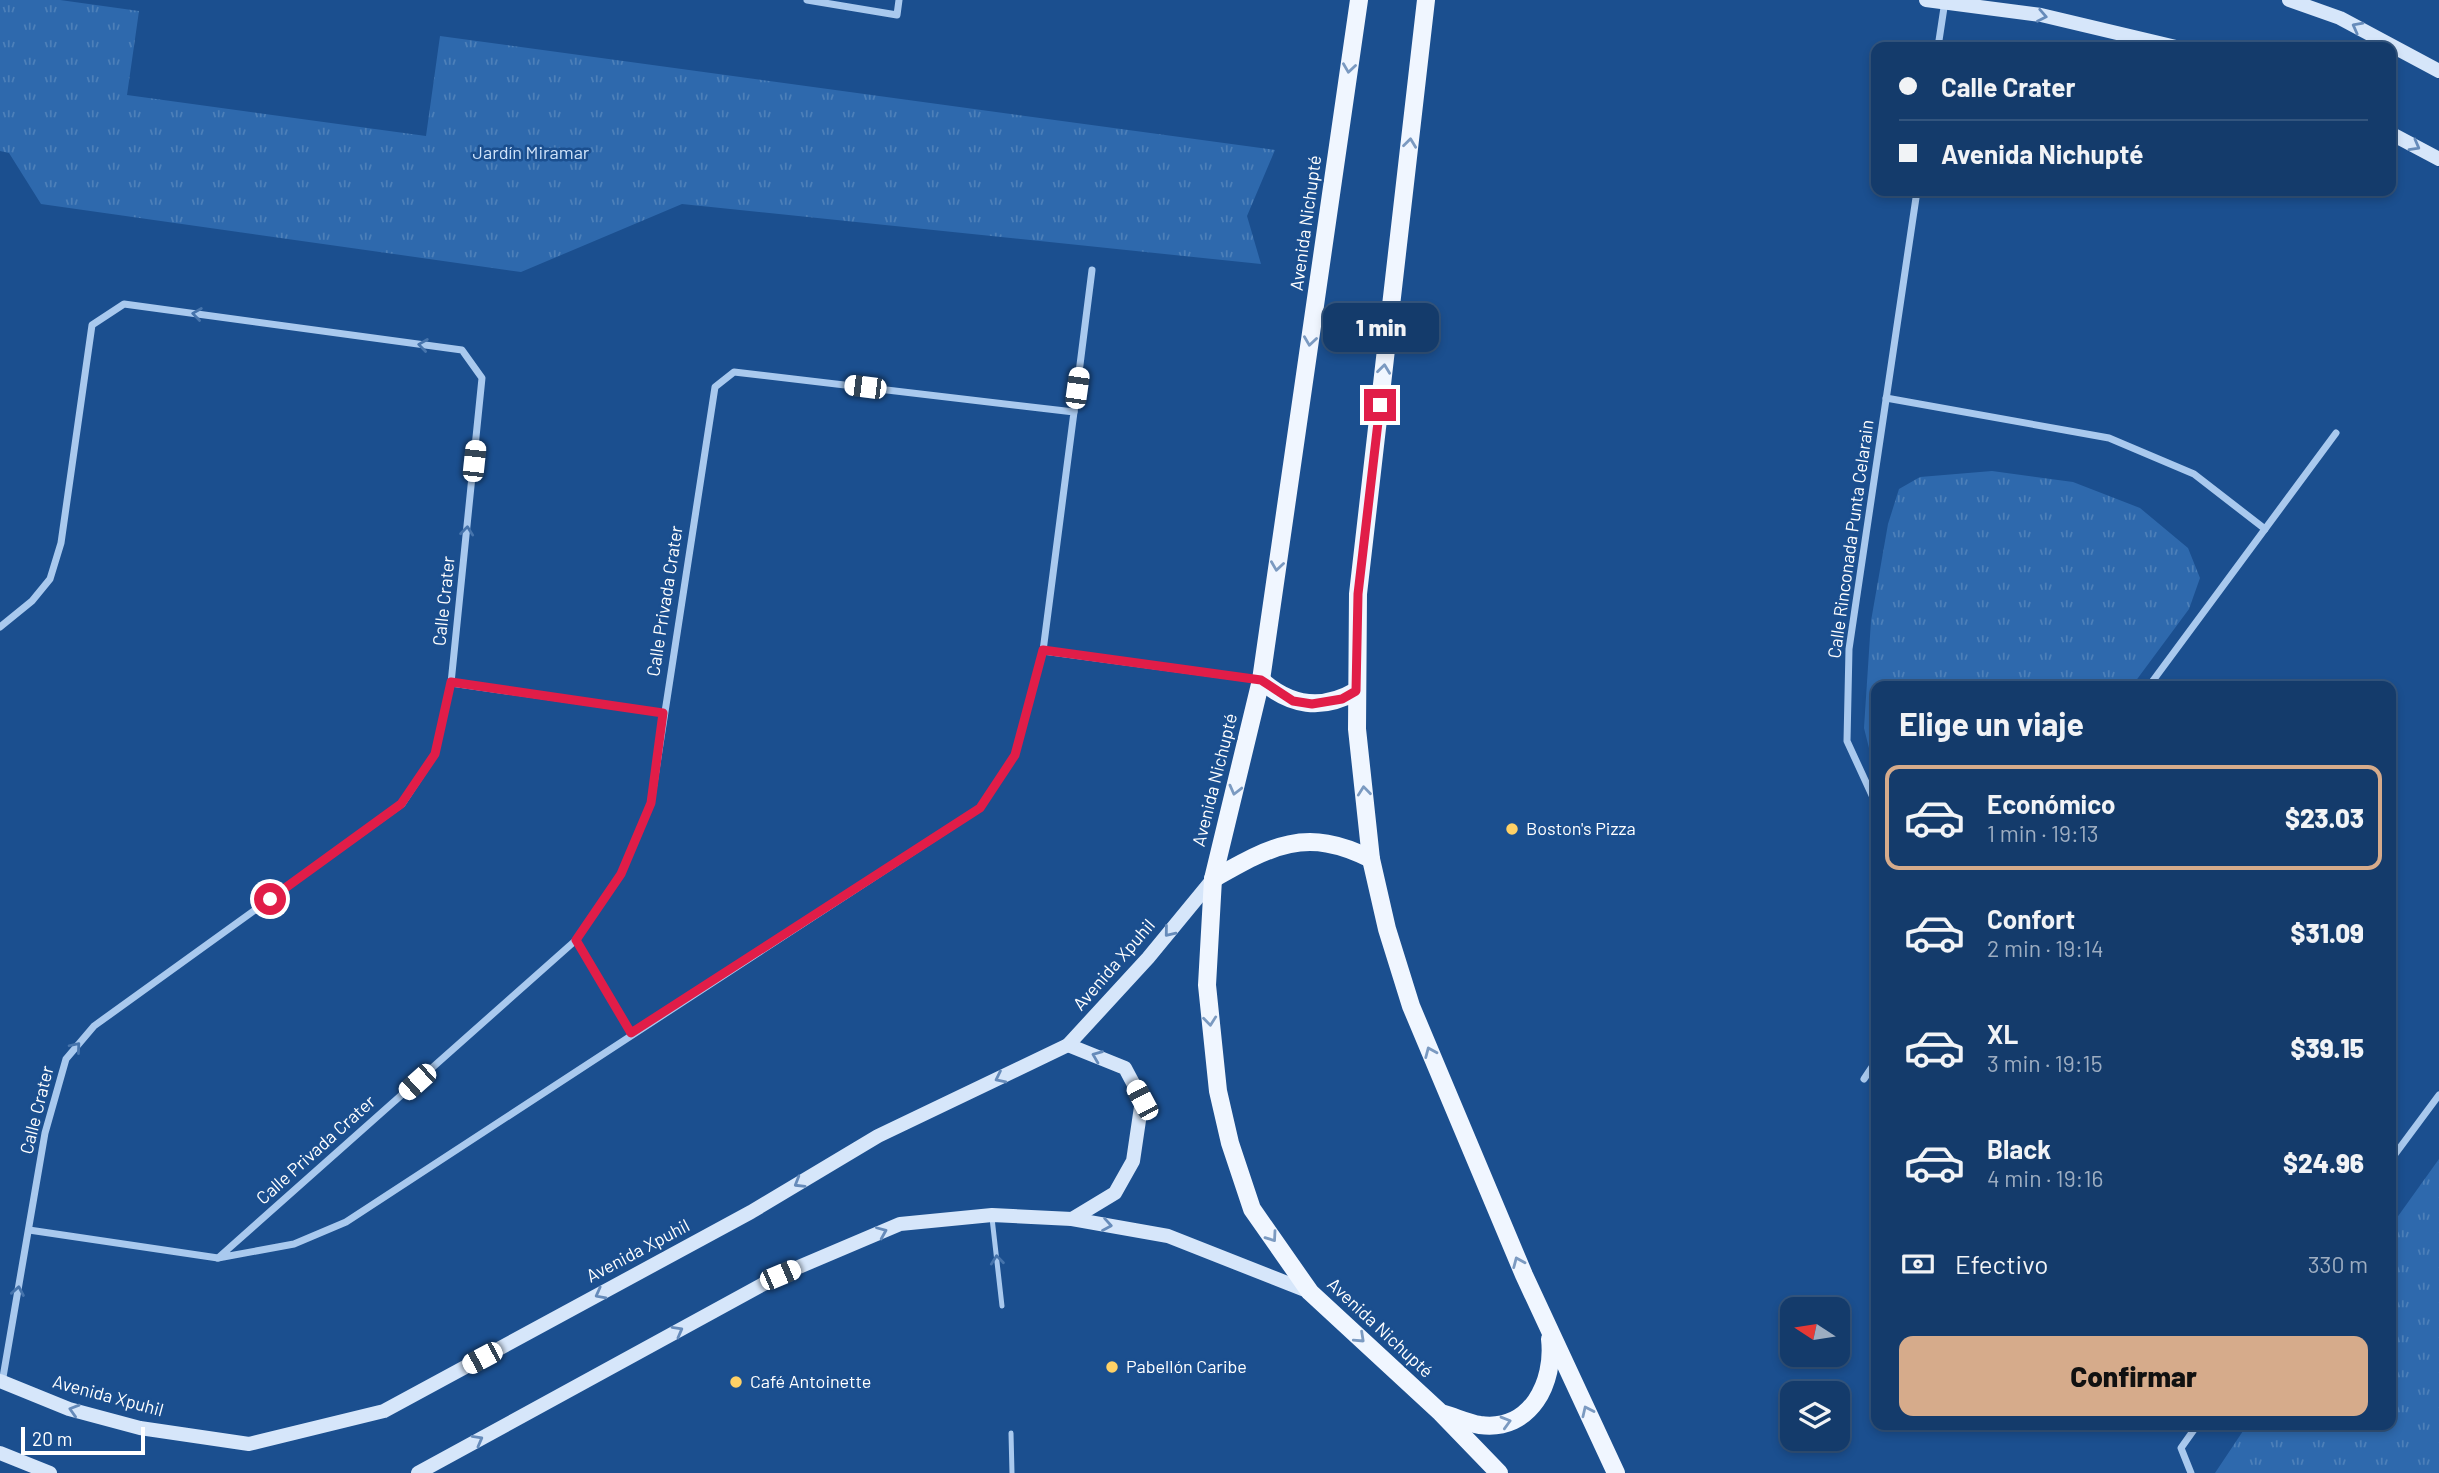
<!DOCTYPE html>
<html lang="es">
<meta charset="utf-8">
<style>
body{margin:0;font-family:Barlow,sans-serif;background:#1d4271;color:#f1f3f6;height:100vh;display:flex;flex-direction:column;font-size:26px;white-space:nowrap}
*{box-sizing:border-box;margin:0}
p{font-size:23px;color:#9dadc1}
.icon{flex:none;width:38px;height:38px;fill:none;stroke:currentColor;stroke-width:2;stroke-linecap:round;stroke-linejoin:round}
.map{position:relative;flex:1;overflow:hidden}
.panel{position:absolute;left:1871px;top:681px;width:525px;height:749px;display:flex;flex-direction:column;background:#143b6b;border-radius:14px;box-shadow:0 4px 10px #0003,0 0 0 2px #33557e}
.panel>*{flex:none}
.top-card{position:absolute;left:1871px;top:42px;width:525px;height:154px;border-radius:14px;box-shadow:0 4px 10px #0003,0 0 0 2px #33557e;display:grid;align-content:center;height:154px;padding:0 28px;background:#143b6b}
.needle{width:46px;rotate:282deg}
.fabs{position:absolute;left:1780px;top:1297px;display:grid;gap:14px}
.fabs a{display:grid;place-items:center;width:70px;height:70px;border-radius:14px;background:#143b6b;box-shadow:0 4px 10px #0003,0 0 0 2px #33557e;font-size:35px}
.scale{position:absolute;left:21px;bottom:18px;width:124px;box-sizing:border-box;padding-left:7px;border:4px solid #fff;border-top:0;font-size:19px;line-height:24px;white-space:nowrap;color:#fff;-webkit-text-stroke:5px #1b4f8f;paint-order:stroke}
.end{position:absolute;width:32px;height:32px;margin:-16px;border:9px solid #e11d48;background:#fff;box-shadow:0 0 0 4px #fff}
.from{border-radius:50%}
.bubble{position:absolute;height:49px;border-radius:14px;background:#143b6b;box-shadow:0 4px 10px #0003,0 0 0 2px #33557e;font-size:23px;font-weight:800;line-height:49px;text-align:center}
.car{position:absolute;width:21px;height:42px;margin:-21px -10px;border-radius:9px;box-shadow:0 0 5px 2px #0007;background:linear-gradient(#fff 24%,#345 0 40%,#fff 0 76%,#345 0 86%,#fff 0)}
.top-card b{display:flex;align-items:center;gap:24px;height:66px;font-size:26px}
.top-card b+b{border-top:2px solid #33557e}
.top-card i{width:18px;height:18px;background:#f1f3f6}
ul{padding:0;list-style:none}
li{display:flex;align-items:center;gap:21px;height:105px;margin:0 14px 10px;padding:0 14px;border:4px solid transparent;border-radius:14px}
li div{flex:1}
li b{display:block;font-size:26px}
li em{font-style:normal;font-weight:800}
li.active{border-color:#d6ab8b}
li>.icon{width:63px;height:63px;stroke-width:1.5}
h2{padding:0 28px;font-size:32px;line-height:84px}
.pay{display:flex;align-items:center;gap:18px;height:77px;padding:0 28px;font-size:26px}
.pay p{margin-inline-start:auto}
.action{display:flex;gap:14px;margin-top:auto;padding:14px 28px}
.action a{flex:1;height:80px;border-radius:14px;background:#d6ab8b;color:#111;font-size:28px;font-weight:800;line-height:80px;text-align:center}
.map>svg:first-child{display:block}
</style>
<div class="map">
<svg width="2439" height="1473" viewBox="0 0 2439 1473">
<defs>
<pattern id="grass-tufts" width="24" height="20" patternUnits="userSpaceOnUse" patternTransform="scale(1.75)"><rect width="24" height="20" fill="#2e69ad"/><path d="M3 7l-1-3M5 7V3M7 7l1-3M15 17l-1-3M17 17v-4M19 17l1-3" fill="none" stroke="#4d80b9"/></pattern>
</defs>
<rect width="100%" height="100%" fill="#1b4f8f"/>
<!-- grass -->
<g fill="url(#grass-tufts)">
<path d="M0,0H60L139,11L127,95L426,136L440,36L1275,150L1247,216L1261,264L682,204L521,272L41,204L9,153L0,151Z"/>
<path d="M1992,471L2073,482L2140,508L2188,548L2200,578L2189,609L2132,686H1876V776L1864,728L1871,621L1888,524L1899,489L1920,477Z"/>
<path d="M2439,1159V1473H2215L2247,1425L2390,1424L2391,1226Z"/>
</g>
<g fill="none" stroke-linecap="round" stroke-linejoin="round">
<!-- lane -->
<g stroke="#a9c9ee" stroke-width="5">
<path d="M992,1218L1002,1306"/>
<path d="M1011,1433L1012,1473"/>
</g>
<!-- street -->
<g stroke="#a9c9ee" stroke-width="7">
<path d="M807,0L897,15L899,0"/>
<path d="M1938,47L1945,1"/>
<path d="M734,372L1074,412L1043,651L1015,755L980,808L346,1222L294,1244L218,1258L576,940L621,874L651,803L715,387Z"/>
<path d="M1886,398L2109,438L2194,474L2265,529"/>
<path d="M1074,412L1092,270"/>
<path d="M0,627L32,601L50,579L61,543L92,325L124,304L462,350L482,378L451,683L435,754L402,804L94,1026L66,1059L45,1133L2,1383"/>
<path d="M1043,651L1260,680"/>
<path d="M451,683L663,713"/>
<path d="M2149,686L2336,433"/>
<path d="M1876,804L1847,741L1849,649L1917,191"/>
<path d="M576,940L631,1033"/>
<path d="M1864,1079L1876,1061"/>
<path d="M2390,1161L2439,1095"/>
<path d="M29,1230L218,1258"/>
<path d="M2191,1473L2181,1448L2198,1424"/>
</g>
<!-- secondary -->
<g stroke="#d6e6fa" stroke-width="14">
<path d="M1926,0L2041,15L2176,47"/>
<path d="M2289,0L2340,18L2439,71"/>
<path d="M2390,133L2439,159"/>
<path d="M1068,1045L1125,1068L1142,1100L1133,1161L1115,1193L1072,1219"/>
<path d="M0,1381L69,1409L140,1428L249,1444L384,1411L751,1212L878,1136L1068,1045L1148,958L1213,879"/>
<path d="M0,1453L50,1473"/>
<path d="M418,1473L780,1275L900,1224L992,1215L1072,1219L1168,1236L1310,1292"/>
</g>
<!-- primary -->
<g stroke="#f0f6ff" stroke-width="18">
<path d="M1359,0L1261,680L1213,879L1207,985L1218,1091L1230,1143L1252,1209L1310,1292L1441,1413L1499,1473"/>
<path d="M1426,0L1358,594L1357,729L1371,859L1387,929L1411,1006L1524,1275L1616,1473"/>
<path d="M1261,680C1290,706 1322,711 1356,691"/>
<path d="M1213,879C1271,846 1306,826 1371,859"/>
<path d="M1444,1414C1455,1417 1468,1423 1480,1425C1531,1432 1555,1382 1550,1339"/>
</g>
</g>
<!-- one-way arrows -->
<defs><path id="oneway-chevron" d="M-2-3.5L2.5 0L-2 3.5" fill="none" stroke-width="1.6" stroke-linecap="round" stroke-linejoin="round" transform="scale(1.75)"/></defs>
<g stroke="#668bba">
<use href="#oneway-chevron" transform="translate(2042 16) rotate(11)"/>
<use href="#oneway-chevron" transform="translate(2357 27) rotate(-152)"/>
<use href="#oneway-chevron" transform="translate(2415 146) rotate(29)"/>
<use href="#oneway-chevron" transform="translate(1169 932) rotate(129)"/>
<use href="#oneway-chevron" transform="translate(1097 1056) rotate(-158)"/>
<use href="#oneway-chevron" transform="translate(1000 1078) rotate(154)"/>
<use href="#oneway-chevron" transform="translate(799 1183) rotate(149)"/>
<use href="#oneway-chevron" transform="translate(1107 1225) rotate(10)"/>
<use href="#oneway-chevron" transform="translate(882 1232) rotate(-23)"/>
<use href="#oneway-chevron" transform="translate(600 1294) rotate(152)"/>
<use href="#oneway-chevron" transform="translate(678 1331) rotate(-29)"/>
<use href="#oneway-chevron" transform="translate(74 1410) rotate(-163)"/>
<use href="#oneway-chevron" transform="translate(478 1440) rotate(-29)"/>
</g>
<g stroke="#7b9ac1">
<use href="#oneway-chevron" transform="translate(1349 68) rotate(98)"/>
<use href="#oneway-chevron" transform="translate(1410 143) rotate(-83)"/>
<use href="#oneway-chevron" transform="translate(1310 341) rotate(98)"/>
<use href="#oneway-chevron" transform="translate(1384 369) rotate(-83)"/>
<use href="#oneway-chevron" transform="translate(1277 566) rotate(98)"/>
<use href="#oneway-chevron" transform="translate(1235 790) rotate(104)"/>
<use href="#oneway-chevron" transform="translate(1364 791) rotate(-96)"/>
<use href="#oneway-chevron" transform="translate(1210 1021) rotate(84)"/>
<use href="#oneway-chevron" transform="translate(1430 1052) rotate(-113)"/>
<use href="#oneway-chevron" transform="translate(1272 1237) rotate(55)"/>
<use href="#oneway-chevron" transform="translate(1518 1262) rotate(-113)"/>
<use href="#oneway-chevron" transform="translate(1360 1338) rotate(43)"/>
<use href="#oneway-chevron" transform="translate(1587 1411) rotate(-115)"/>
<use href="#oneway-chevron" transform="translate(1506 1422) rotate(-16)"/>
</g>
<g stroke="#4674ac">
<use href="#oneway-chevron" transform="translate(197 314) rotate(-172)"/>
<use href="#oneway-chevron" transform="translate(423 345) rotate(-172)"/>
<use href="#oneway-chevron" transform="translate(467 531) rotate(-84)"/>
<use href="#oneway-chevron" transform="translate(76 1047) rotate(-50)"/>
<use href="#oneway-chevron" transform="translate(997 1260) rotate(-96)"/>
<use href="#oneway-chevron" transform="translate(18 1291) rotate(-80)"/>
</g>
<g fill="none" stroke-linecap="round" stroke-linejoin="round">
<!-- route -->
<path stroke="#e11d48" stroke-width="9" d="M270,899L401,804L435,754L451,682L663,713L651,803L621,874L576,940L631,1033L980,808L1015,755L1043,650L1261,680L1293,701L1312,704L1342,699L1356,691L1358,594L1380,405"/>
</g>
<!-- markers -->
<g fill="#ffd166" stroke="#1b4f8f" stroke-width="2.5">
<circle cx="1512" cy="829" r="7"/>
<circle cx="1112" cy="1367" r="7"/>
<circle cx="736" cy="1382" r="7"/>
</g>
<g text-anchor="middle" stroke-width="5" stroke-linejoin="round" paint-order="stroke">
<!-- park labels -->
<g font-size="18" fill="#cfe3fa" stroke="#1b4f8f">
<text x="531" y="159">Jardín Miramar</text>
</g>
<!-- street labels -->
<g font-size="18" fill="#fff" stroke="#1b4f8f">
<text transform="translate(1306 223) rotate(-82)" y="6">Avenida Nichupté</text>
<text transform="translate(1851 539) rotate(-82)" y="6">Calle Rinconada Punta Celarain</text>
<text transform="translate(444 601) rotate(-84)" y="6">Calle Crater</text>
<text transform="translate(665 601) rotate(-81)" y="6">Calle Privada Crater</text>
<text transform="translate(1215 780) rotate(-76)" y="6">Avenida Nichupté</text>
<text transform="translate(1114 965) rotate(-49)" y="6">Avenida Xpuhil</text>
<text transform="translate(37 1110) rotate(-76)" y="6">Calle Crater</text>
<text transform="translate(316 1150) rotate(-42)" y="6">Calle Privada Crater</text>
<text transform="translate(638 1251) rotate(-28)" y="6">Avenida Xpuhil</text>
<text transform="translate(1380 1328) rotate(43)" y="6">Avenida Nichupté</text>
<text transform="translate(108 1396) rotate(15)" y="6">Avenida Xpuhil</text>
</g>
<!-- poi labels -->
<g font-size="18" fill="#fff" stroke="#1b4f8f" text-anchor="start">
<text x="1526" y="835">Boston's Pizza</text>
<text x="1126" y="1373">Pabellón Caribe</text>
<text x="750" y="1388">Café Antoinette</text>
</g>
</g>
</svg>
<div class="fabs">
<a><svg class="needle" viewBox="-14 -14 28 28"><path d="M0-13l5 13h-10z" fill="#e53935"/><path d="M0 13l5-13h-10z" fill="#9dadc1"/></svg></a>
<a><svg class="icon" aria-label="layers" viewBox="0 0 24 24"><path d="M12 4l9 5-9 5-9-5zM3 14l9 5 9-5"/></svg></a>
</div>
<div class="scale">20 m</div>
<i class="end from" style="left:270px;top:899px"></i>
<i class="end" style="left:1380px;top:405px"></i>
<div class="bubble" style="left:1323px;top:303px;width:116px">1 min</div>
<i class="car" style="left:865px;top:387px;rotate:277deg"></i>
<i class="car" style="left:1077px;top:388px;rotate:8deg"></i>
<i class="car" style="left:474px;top:461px;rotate:6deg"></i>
<i class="car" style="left:417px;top:1082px;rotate:228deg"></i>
<i class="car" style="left:1142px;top:1100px;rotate:332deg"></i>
<i class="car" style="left:780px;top:1275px;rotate:67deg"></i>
<i class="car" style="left:482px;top:1358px;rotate:242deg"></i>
<div class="top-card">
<b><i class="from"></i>Calle Crater</b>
<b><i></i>Avenida Nichupté</b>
</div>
<section class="panel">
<h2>Elige un viaje</h2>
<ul>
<li class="active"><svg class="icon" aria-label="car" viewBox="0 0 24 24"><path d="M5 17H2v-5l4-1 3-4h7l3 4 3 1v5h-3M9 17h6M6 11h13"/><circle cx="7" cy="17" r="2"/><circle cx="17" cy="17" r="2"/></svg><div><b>Económico</b><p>1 min · 19:13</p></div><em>$23.03</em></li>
<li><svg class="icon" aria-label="car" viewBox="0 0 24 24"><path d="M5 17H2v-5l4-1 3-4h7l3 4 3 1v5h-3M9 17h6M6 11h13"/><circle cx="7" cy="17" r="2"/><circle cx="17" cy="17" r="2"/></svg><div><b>Confort</b><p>2 min · 19:14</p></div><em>$31.09</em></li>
<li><svg class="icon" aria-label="car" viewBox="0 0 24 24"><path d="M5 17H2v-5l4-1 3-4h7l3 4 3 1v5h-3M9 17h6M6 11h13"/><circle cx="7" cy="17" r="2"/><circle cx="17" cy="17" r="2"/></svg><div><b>XL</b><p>3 min · 19:15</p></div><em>$39.15</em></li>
<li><svg class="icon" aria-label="car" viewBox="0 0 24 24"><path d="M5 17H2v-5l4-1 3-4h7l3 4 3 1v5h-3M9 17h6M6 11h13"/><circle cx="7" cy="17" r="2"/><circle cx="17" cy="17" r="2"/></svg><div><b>Black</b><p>4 min · 19:16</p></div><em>$24.96</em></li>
</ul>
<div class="pay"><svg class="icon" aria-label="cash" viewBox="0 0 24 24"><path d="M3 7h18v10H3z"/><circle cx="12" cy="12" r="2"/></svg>Efectivo<p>330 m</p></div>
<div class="action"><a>Confirmar</a></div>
</section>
</div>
